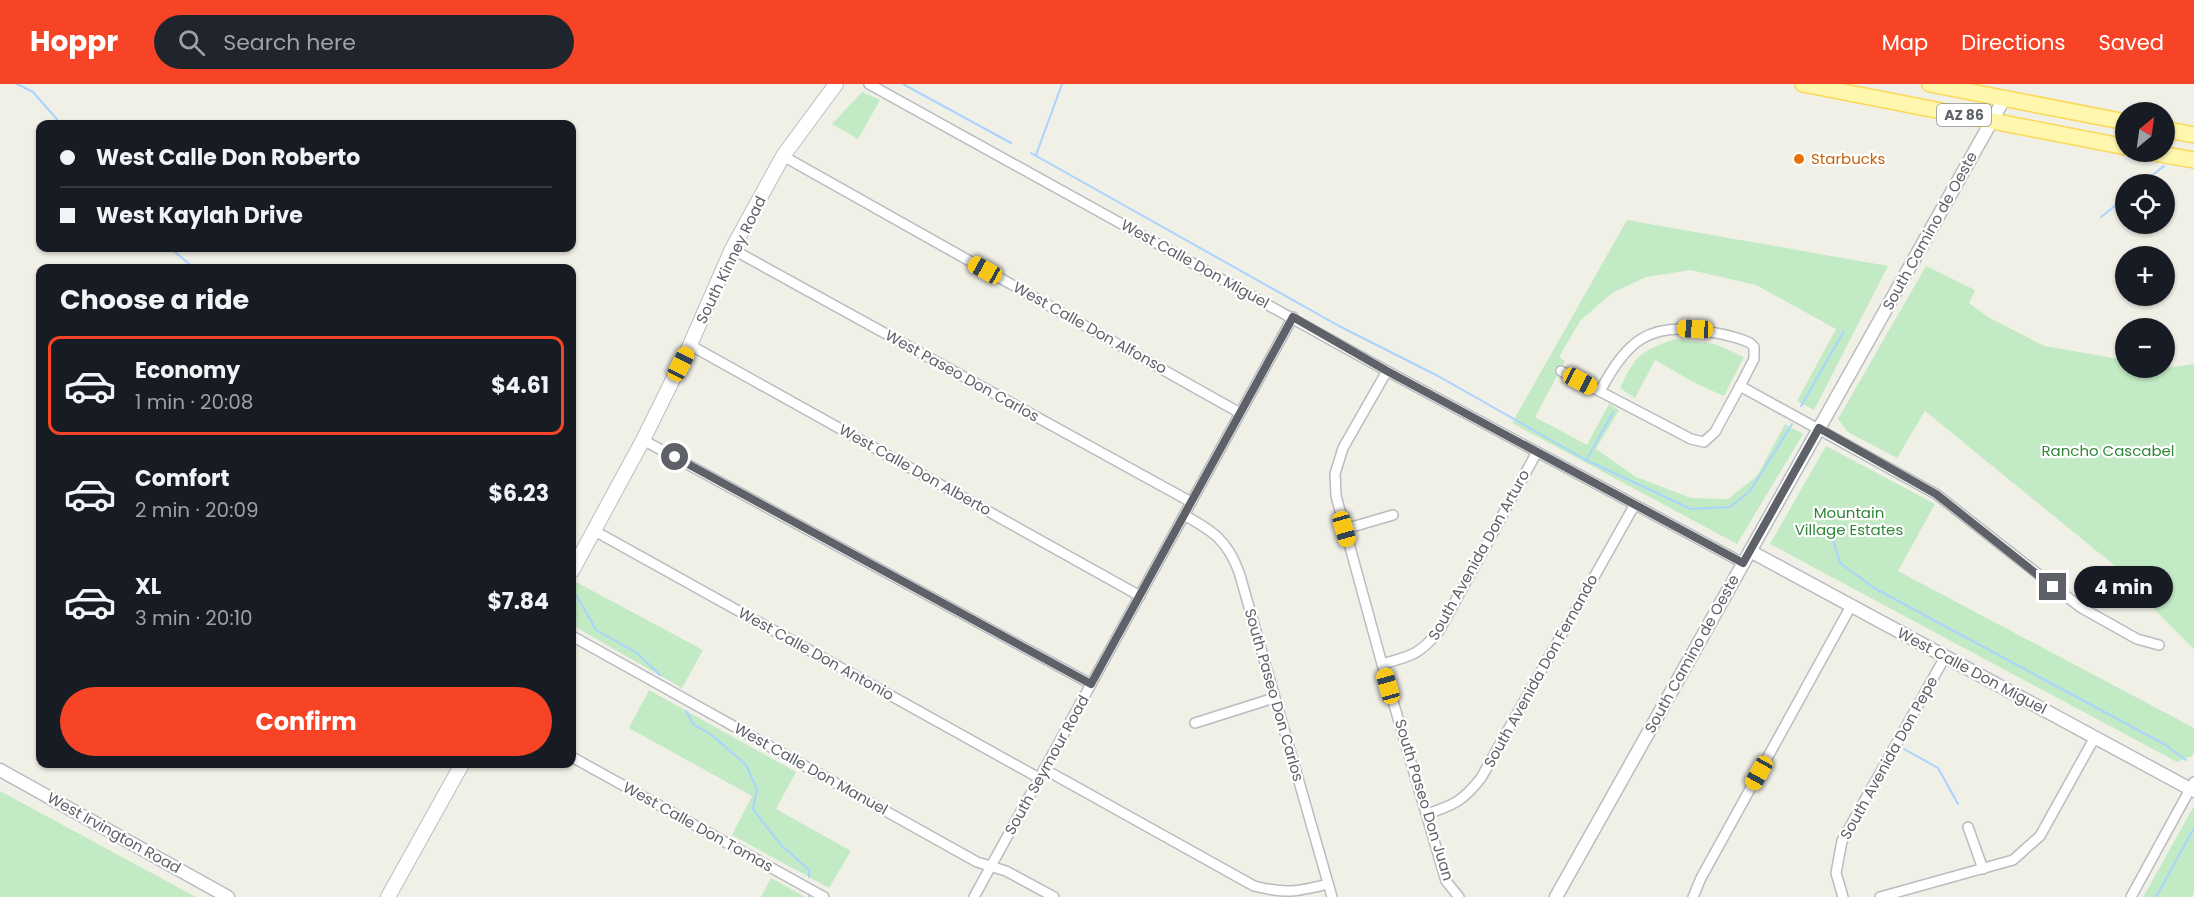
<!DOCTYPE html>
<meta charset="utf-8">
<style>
body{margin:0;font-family:Poppins,sans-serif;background:#20242c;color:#f1f3f6;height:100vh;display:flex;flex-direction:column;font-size:22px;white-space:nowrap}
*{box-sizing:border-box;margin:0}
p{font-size:20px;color:#9ea1a6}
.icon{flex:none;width:33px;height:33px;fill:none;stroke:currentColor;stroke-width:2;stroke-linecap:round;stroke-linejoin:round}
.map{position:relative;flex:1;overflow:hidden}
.details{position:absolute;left:36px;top:180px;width:540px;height:504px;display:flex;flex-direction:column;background:#171b24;border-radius:12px;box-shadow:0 2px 4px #0004}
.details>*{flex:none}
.guide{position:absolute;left:36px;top:36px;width:540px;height:132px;border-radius:12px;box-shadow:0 2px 4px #0004;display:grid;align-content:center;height:132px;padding:0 24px;background:#171b24}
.needle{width:39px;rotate:29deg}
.fabs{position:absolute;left:2115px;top:18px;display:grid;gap:12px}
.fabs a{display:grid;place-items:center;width:60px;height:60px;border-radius:50%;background:#171b24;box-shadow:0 2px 4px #0004;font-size:30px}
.end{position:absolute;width:27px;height:27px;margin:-14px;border:8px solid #5e6268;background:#fff;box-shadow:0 0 0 3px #fff}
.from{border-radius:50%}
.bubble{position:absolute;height:42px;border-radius:21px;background:#171b24;box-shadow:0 2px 4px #0004;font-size:20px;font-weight:700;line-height:42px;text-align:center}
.car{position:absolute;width:18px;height:36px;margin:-18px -9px;border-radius:8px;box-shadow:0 0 4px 2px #0007;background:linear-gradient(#f5c518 24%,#345 0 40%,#f5c518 0 76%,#345 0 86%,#f5c518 0)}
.guide b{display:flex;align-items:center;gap:21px;height:57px;font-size:22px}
.guide b+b{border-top:2px solid #363941}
.guide i{width:15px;height:15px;background:#f1f3f6}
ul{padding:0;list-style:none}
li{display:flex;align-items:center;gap:18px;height:99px;margin:0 12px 9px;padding:0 12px;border:3px solid transparent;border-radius:12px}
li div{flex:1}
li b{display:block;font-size:22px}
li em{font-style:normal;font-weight:700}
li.active{border-color:#f74427}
li>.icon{width:54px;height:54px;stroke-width:1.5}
h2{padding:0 24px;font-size:27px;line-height:72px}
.primary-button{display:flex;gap:12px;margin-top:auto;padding:12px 24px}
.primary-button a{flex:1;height:69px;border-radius:36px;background:#f74427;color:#fff;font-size:24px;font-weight:700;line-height:69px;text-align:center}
header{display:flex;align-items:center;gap:36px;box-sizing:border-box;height:84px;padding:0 30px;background:#f74427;color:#fff}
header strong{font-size:28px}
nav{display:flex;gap:33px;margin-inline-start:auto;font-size:21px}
.search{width:420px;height:54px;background:#20242c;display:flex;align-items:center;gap:15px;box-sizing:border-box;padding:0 21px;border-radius:33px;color:#9ea1a6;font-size:22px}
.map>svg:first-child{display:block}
</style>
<header>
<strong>Hoppr</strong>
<div class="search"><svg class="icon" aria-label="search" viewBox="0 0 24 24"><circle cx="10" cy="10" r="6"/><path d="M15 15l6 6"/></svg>Search here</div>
<nav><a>Map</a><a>Directions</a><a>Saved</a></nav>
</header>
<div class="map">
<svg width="2194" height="813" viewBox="0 0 2194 813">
<rect width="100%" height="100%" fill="#f1f0e7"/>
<!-- green -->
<g fill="#c2eac4">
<path d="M862,8L880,16L858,55L832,40Z"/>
<path d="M1627,136L1888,182L1814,326L1797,317L1836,245L1756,201L1691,186L1646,193L1612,209L1580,237L1559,273L1565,277L1535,333L1587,361L1609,320L1619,326L1596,365L1636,393L1691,414L1728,415L1757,392L1785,340L1803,350L1737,460L1512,339Z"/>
<path d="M1926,182L1975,206L1969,219L1988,233L2044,262L2125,276L2126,284L2173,283L2194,280V565L2131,502L2120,486L1925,327L1897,374L1848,348L1838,335Z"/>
<path d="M1675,255L1715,260L1744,273L1724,312L1695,299L1655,276L1635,314L1620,304C1636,271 1639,268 1675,255Z"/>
<path d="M1826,362L1935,420L1898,487L2194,644V669L2192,672L2177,678L1770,460Z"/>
<path d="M576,498L703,566L682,604L572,541V507Z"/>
<path d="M649,606L796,688L776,725L851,767L829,804L732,751L752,712L629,644Z"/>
<path d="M0,707L196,813H0Z"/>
<path d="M2194,722V809L2192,813H2143Z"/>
<path d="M771,794L805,813H761Z"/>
</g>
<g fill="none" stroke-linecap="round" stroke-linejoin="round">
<!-- stream -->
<g stroke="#a9d4ff" stroke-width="2">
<path d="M17,0L33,8L61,40"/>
<path d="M903,0L1011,59"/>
<path d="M1031,69L1339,242L1438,292L1586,376L1691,425L1730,423L1750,407L1792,340"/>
<path d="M1036,71L1062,0"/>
<path d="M2141,100L2164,82"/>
<path d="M2101,133L2126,113"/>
<path d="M170,164L194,184"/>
<path d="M1801,322L1844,247"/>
<path d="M1587,375L1613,328"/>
<path d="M1833,455L1840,479L1874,504L2164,660L2186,676"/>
<path d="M572,506L575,509L596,546L637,569L660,591"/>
<path d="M686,627L693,640L713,652L746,681L757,705L753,725L781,761L809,786V793"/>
<path d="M1904,665L1938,684L1958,720"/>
<path d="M809,813V812"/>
<path d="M2156,813L2194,744"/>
</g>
<defs>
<g id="minor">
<path d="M869,0L1387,287L1743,479"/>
<path d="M783,72L1240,329"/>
<path d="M732,165L1191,418"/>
<path d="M690,261L1140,512"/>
<path d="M1387,287L1343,364L1335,390L1336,412L1382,580L1446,797L1459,813"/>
<path d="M1561,287L1691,355L1704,358L1715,348L1740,302L1936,410L2080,523L2137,555L2159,561"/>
<path d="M1600,307C1627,258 1647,238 1705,247C1721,250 1736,252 1750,259L1754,263V275L1740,302"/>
<path d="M643,356L1091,600"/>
<path d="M1184,431C1213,447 1227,456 1239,488L1332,813"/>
<path d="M1345,445L1393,431"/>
<path d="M593,446L1039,694"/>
<path d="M572,552L977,778L1006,787L1054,813"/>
<path d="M1382,580C1411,572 1419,571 1439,547L1537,368"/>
<path d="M1195,639L1274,614"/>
<path d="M572,673L824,813"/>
<path d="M1044,685L1254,802C1286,810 1296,808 1328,800"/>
<path d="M1427,730C1454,721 1463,717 1481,694L1634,422"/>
<path d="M1968,743L1983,785"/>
<path d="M974,813L1293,233"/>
<path d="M1693,813L1701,794L1851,522"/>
<path d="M1843,813L1836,789L1842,757L1945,573"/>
<path d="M1880,813L2013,776L2040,752L2095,653"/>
<path d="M2131,813L2194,698"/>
</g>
<g id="tertiary">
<path d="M1750,467L2194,707"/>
<path d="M0,686L228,813"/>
<path d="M1556,813L2004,15"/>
</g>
<g id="secondary">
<path d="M572,487L643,356L690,261L732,165L783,72L836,0"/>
<path d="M388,813L462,680"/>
</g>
<g id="primary">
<path d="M1803,0L2126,63"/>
<path d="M1930,0L2126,38"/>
<path d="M2164,45L2194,51"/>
<path d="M2149,68L2194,76"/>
</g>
</defs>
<!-- minor casing -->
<use href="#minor" stroke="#b9bcc1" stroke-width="12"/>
<!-- tertiary casing -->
<use href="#tertiary" stroke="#b9bcc1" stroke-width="15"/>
<!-- secondary casing -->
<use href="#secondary" stroke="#babdc3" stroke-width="16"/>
<!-- primary casing -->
<use href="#primary" stroke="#fcd855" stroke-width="18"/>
<!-- minor -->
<use href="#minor" stroke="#fff" stroke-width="9"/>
<!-- tertiary -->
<use href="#tertiary" stroke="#fff" stroke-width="12"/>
<!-- secondary -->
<use href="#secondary" stroke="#fff" stroke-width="14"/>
<!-- primary -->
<use href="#primary" stroke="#fff7ae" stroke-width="15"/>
</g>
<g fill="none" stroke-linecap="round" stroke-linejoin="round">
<!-- route -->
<path stroke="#5e6268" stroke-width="8" d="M675,373L1091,600L1293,233L1387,287L1743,479L1819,344L1936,410L2053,503"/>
</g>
<!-- markers -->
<circle fill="#e8710a" stroke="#fff" stroke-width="2" cx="1799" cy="75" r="6"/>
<g text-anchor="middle" stroke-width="4.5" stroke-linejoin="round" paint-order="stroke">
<!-- shield labels -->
<rect fill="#fff" stroke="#8e9195" stroke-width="1.5" x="1937" y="20" width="54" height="22" rx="4.5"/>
<g font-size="14" font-weight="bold" fill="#5e6268">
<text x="1964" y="36">AZ 86</text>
</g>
<!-- food labels -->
<g font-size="15" fill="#c56008" stroke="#fff" text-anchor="start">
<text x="1811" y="80">Starbucks</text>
</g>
<!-- street labels -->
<g font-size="15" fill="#5e6268" stroke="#fff">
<text transform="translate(1930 147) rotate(-61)" y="5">South Camino de Oeste</text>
<text transform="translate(731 176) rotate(-64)" y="5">South Kinney Road</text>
<text transform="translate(1195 180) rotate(29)" y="5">West Calle Don Miguel</text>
<text transform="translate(1090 244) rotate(29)" y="5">West Calle Don Alfonso</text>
<text transform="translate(962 292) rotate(29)" y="5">West Paseo Don Carlos</text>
<text transform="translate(915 386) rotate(29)" y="5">West Calle Don Alberto</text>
<text transform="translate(1479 471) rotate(-61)" y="5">South Avenida Don Arturo</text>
<text transform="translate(816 570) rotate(29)" y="5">West Calle Don Antonio</text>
<text transform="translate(1692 570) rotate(-61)" y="5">South Camino de Oeste</text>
<text transform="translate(1541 587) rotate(-61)" y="5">South Avenida Don Fernando</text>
<text transform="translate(1972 587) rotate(28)" y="5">West Calle Don Miguel</text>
<text transform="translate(1274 611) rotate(74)" y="5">South Paseo Don Carlos</text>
<text transform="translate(1889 674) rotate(-61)" y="5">South Avenida Don Pepe</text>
<text transform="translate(1047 681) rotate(-61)" y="5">South Seymour Road</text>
<text transform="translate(811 685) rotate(29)" y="5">West Calle Don Manuel</text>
<text transform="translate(1424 716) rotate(73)" y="5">South Paseo Don Juan</text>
<text transform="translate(698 743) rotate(29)" y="5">West Calle Don Tomas</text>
<text transform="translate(114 749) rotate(29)" y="5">West Irvington Road</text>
</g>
<!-- park labels -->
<g font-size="15" fill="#2f8638" stroke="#fff">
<text x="2108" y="372">Rancho Cascabel</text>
<text x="1849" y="434">Mountain<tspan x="1849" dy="17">Village Estates</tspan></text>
</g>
</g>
</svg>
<div class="fabs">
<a><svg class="needle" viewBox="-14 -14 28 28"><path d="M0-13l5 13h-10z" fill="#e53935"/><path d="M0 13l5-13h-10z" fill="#9ea1a6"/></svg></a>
<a><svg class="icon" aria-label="locate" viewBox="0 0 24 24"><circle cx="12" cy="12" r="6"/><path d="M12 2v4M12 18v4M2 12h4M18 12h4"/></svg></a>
<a>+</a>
<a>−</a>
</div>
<i class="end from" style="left:675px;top:373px"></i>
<i class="end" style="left:2053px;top:503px"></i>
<div class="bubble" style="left:2074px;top:482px;width:99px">4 min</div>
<i class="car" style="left:985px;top:186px;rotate:299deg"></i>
<i class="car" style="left:1695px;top:245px;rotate:273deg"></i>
<i class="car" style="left:681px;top:280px;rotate:27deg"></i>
<i class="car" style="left:1580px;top:297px;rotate:118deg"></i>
<i class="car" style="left:1344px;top:445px;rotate:164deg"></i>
<i class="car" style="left:1388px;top:602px;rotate:344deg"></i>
<i class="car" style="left:1759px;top:689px;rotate:209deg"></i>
<div class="guide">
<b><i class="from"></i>West Calle Don Roberto</b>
<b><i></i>West Kaylah Drive</b>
</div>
<section class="details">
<h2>Choose a ride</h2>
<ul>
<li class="active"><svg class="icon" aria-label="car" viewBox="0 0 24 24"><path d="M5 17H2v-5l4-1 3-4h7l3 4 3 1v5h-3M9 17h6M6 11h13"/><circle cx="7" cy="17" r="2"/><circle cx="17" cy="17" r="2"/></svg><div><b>Economy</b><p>1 min · 20:08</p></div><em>$4.61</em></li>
<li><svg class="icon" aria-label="car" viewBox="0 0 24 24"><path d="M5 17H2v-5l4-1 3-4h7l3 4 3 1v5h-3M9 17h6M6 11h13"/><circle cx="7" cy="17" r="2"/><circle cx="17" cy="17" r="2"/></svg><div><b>Comfort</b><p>2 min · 20:09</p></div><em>$6.23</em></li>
<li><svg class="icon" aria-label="car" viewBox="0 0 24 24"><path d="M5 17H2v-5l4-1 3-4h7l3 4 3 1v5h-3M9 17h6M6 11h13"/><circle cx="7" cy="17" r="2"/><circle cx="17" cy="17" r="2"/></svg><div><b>XL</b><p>3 min · 20:10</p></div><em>$7.84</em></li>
</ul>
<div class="primary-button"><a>Confirm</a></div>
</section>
</div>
